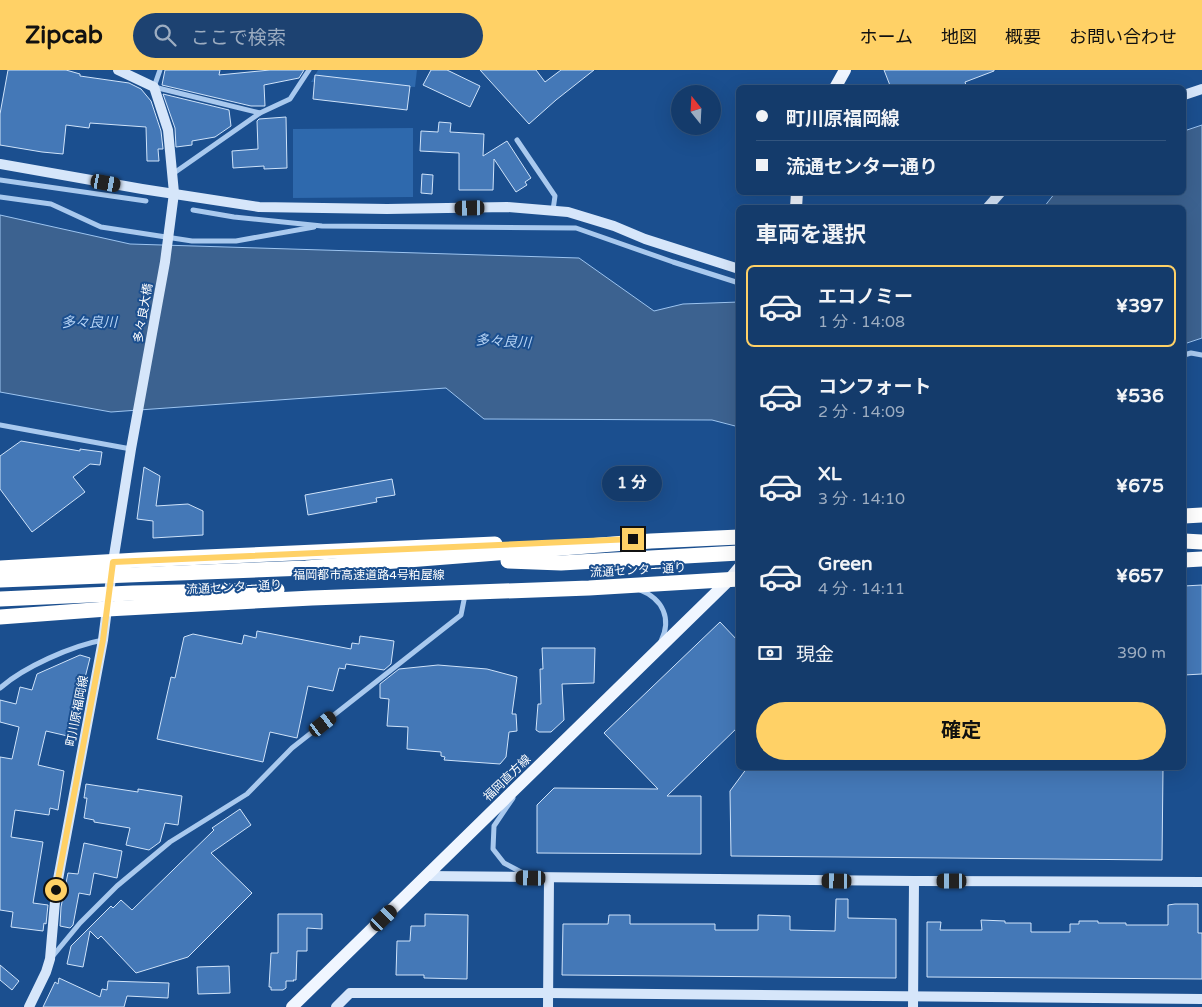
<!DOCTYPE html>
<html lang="ja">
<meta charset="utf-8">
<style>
body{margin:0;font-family:"Varela Round","Noto Sans JP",sans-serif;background:#1d4271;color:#f1f3f6;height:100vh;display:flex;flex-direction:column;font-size:19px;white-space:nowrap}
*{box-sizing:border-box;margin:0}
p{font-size:16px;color:#9dadc1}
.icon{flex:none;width:28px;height:28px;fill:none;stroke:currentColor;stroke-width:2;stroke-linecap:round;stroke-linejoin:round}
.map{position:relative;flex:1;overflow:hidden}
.sheet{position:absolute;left:736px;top:135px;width:450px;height:565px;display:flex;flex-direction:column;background:#143b6b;border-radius:8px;box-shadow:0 5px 20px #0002,0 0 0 1px #33557e}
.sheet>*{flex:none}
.guide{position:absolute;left:736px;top:15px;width:450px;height:110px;border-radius:8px;box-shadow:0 5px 20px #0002,0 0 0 1px #33557e;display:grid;align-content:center;height:110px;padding:0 20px;background:#143b6b}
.needle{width:32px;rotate:342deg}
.controls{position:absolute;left:671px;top:15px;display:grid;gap:10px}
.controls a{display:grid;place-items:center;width:50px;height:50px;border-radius:50%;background:#143b6b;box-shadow:0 5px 20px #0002,0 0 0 1px #33557e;font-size:25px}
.end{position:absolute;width:22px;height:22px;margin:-11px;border:6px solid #ffd166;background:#111;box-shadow:0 0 0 2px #111}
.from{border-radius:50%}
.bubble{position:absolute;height:35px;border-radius:18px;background:#143b6b;box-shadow:0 5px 20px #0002,0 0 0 1px #33557e;font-size:16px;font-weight:700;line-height:35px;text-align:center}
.car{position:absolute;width:15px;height:30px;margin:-15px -8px;border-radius:6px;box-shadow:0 0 4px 1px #0007;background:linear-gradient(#222 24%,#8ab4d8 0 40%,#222 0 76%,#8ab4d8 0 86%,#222 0)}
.guide b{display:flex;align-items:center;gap:18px;height:48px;font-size:19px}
.guide b+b{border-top:1px solid #33557e}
.guide i{width:12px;height:12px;background:#f1f3f6}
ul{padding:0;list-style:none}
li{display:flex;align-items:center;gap:15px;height:82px;margin:0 10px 8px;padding:0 10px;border:2px solid transparent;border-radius:8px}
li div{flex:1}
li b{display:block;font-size:19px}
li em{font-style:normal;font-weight:700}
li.current{border-color:#ffd166}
li>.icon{width:45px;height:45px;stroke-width:1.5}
h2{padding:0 20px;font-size:22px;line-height:60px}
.pay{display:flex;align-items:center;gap:12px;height:55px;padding:0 20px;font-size:19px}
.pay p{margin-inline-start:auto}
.button{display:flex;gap:10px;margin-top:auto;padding:10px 20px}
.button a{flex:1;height:58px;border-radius:30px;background:#ffd166;color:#111;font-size:20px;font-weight:700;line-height:58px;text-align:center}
header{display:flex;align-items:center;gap:30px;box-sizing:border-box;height:70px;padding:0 25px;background:#ffd166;color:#111}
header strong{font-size:24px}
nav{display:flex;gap:28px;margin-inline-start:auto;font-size:18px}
.search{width:350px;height:45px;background:#1d4271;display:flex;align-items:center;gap:12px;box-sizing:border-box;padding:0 18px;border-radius:28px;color:#9dadc1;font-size:19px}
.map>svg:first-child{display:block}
</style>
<header>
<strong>Zipcab</strong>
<div class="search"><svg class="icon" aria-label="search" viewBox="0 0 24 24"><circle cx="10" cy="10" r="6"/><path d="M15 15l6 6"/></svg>ここで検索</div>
<nav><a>ホーム</a><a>地図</a><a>概要</a><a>お問い合わせ</a></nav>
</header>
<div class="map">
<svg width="1202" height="937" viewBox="0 0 1202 937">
<rect width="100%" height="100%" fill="#1b4f8f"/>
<!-- green -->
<g fill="#2e69ad">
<path d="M318,0H417L415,17L311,12Z"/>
<path d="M413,58V127L293,128V59Z"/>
</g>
<!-- water -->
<g fill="#3c6290" stroke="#9cc4f0">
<path d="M1202,55V268L1184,274V138L1044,137L1055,123L1184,122V61Z"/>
<path d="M0,145L130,174L579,188L654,241L683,234L739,232V357L712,350L484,349L446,318L111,342L0,322Z"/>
</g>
<!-- building -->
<g fill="#4478b7" stroke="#cfe3fa">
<path d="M8,0H66L80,4V6L129,13L141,19L151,31L161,61L163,79H158L159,91H147L146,57L90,53L89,58L66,55L63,84L42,82L0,75V44Z"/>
<path d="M165,0H220L219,5L270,0H304L299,8L264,15L265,36H251L162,15Z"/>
<path d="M431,0H447L480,16L470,37L423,15Z"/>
<path d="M480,0H536L545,12L561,0H594L556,30L529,54Z"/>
<path d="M884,0H994V1L965,12L967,18H891Z"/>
<path d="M315,5L410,16L407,40L313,29Z"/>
<path d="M163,24L229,40L231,56L215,67L192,71V75L176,77L175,58Z"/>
<path d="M286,47L287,98L264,99V96L233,98L232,81L258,79L257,51L259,49Z"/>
<path d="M439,52L451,53L450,62L484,64L483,86L507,71L531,108L525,112L527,115L516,122L494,89L493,120H459V83L420,81L421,61L438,62Z"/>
<path d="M422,104L433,105L432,124L421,123Z"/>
<path d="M21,371L80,381V379L102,382L100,395L90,394L73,407L85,422L32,462L0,419V386Z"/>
<path d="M144,397L160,406L156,436L188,434L203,441V465L153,468V451L137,449Z"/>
<path d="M392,409L395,425L376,428L377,432L308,445L305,425Z"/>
<path d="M1202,515V604L1184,605V516Z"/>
<path d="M720,552L739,572V656L667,726H701V784L537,783V735L554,718L658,719L604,663Z"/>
<path d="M257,561L351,579L352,573L359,574L360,566L394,571L391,594L384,600L346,594L345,599L339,598L333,621L308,616L297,668L270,662L263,692L157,669L171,607L175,608L184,567L193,564L242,574L244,565L256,568Z"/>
<path d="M542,578H595L594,613L562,614L564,650L551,662H539L536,660L538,634H541L540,599H543Z"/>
<path d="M80,585L90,588L74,651L76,652L72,667L46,661L38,695L64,701L58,740L50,738L49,745L15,740L11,767L43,772L33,833L48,835L46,854L44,853L43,861L11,857L13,842L0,840V687L12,689L19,657L0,652V630L16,634L20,617L32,620L37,604Z"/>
<path d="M438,595L487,599L517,607L512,644H516L517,661L509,662L506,687L500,694L444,690L445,687L441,686V682L407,679L408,657L387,656L389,629L380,628V614L399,599Z"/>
<path d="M747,698L1028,699V698H1163L1162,790L731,786L730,721Z"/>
<path d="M86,714L138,722V719L182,726L178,755L165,753L160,772L149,780L126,775L130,758L94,752V750L84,748L87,728H84Z"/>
<path d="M240,739L251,755L211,783L252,823L188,887L136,903L101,866L98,869L90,861L83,897L67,894L71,876L111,836L113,838L121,830L132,840L214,760L212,758Z"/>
<path d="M84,773L122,781L117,808L94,803L90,825L79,823L73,855L70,858L60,856L61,837L68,803L78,804Z"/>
<path d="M836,829H848V848L896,849V908L562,905L563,854H608L609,845H630V854H715V860H758V845L790,846V860L835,861Z"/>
<path d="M1175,834H1198V863H1202V909L927,907V852H941L940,860H982L981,850L1005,851V853H1031V862H1070V854H1079V851H1098V853H1126V855H1168V835Z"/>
<path d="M278,844H322V859L307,858V881H297L296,910H293L294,911H286V918L283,920H271V917H269L271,883H278Z"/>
<path d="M425,844L468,845L467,909L424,908V905H396L397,871H410L411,856H425Z"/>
<path d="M0,895L19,911L12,920L0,910Z"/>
<path d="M229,896L230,923L198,924L197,897Z"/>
<path d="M59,908L100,927L102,919L107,920L108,911L169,913L168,928L127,926L124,937H43L55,912L58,914Z"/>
</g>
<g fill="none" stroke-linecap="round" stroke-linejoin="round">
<!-- street -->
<g stroke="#a9c9ee" stroke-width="5">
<path d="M160,0L154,17L260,43"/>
<path d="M517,70L555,126L553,140"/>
<path d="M174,103L260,43L290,29L309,0"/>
<path d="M0,110L146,131"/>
<path d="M0,127L51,134L101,157L192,171H236L314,157"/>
<path d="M193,140L234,147L322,156L576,158L673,192L739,213"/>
<path d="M1184,285L1191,283L1202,285"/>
<path d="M0,355L131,379"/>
<path d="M640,520C663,529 672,549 661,571"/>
<path d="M0,618C24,597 71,576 103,570"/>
<path d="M513,728L494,756L493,779L504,793L523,803"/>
<path d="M52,887L80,853L117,816L170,772L247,724L292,678L461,545L465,525"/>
</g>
<!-- secondary -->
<g stroke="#d6e6fa" stroke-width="10">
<path d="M1184,25L1202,19"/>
<path d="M0,94L142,119L259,137L387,139L507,137L568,142L614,156L645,169L739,199"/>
<path d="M987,138L1001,122"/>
<path d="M426,806L914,811L1202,812"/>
<path d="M29,937L46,902L50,889L56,820L103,570L113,492L131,379L165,192L174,123L168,60L154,17L118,0"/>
<path d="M336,937L350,923H548L1202,929"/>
<path d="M548,937L549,808"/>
<path d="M913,937L914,811"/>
</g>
<!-- primary -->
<g stroke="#f0f6ff" stroke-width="12">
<path d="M835,18L845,0"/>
<path d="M796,138L797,122"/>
<path d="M292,937L729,510L739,498"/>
</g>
<!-- highway -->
<g stroke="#fff" stroke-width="15">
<path d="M1184,446L1202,445"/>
<path d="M1184,471L1202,472"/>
<path d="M1184,490L1202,489"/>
<path d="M508,491L561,493L739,483"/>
<path d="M0,498L138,490L495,474"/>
<path d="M0,510L306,498L651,471L739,467"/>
<path d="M0,529L133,523L277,520"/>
<path d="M0,547L107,539L312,528L589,518L739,509"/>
</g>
</g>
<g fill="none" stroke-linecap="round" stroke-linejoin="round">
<!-- route -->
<path stroke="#ffd166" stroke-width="6" d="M56,820L103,570L113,492L633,469"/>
</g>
<g text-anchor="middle" stroke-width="4" stroke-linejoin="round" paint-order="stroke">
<!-- street labels -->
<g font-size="12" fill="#fff" stroke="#1b4f8f">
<text transform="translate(143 243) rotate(-80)" y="4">多々良大橋</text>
<text transform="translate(638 500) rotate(-3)" y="4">流通センター通り</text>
<text x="369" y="509">福岡都市高速道路4号粕屋線</text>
<text transform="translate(234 517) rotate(-3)" y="4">流通センター通り</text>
<text transform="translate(77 641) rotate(-79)" y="4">町川原福岡線</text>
<text transform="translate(507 708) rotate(-44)" y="4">福岡直方線</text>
</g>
<!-- water labels -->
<g font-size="14" font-style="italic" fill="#b5d3f5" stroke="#1b4f8f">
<text x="89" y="257">多々良川</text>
<text transform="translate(503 271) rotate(3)" y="5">多々良川</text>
</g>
</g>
</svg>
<div class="controls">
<a><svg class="needle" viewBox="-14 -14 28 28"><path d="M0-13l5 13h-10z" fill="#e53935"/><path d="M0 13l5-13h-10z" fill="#9dadc1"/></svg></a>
</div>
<i class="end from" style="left:56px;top:820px"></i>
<i class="end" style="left:633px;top:469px"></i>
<div class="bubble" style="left:602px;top:396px;width:60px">1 分</div>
<i class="car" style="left:106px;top:113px;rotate:100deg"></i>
<i class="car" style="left:470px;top:138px;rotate:269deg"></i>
<i class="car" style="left:323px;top:654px;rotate:52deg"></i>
<i class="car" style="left:531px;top:808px;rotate:271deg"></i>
<i class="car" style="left:837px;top:811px;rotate:271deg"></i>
<i class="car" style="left:952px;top:811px;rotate:270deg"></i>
<i class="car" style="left:384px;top:848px;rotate:46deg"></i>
<div class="guide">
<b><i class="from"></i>町川原福岡線</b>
<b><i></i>流通センター通り</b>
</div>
<section class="sheet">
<h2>車両を選択</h2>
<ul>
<li class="current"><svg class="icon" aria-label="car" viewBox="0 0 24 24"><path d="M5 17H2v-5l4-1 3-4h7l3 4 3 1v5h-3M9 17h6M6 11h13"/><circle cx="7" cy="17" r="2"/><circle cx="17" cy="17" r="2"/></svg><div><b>エコノミー</b><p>1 分 · 14:08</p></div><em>¥397</em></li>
<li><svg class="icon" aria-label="car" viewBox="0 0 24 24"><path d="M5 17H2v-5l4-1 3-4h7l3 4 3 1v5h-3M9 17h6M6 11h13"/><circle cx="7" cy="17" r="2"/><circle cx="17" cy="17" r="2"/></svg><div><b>コンフォート</b><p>2 分 · 14:09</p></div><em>¥536</em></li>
<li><svg class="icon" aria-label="car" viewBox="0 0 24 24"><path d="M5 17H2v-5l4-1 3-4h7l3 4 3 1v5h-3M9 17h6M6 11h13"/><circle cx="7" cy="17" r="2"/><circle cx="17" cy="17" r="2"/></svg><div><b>XL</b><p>3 分 · 14:10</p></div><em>¥675</em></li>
<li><svg class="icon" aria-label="car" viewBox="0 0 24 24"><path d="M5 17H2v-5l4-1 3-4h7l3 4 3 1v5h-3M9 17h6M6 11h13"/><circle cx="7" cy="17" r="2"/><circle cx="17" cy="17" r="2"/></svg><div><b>Green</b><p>4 分 · 14:11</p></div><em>¥657</em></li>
</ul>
<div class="pay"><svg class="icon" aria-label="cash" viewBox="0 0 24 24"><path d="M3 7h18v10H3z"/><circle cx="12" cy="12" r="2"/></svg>現金<p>390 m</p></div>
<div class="button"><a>確定</a></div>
</section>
</div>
